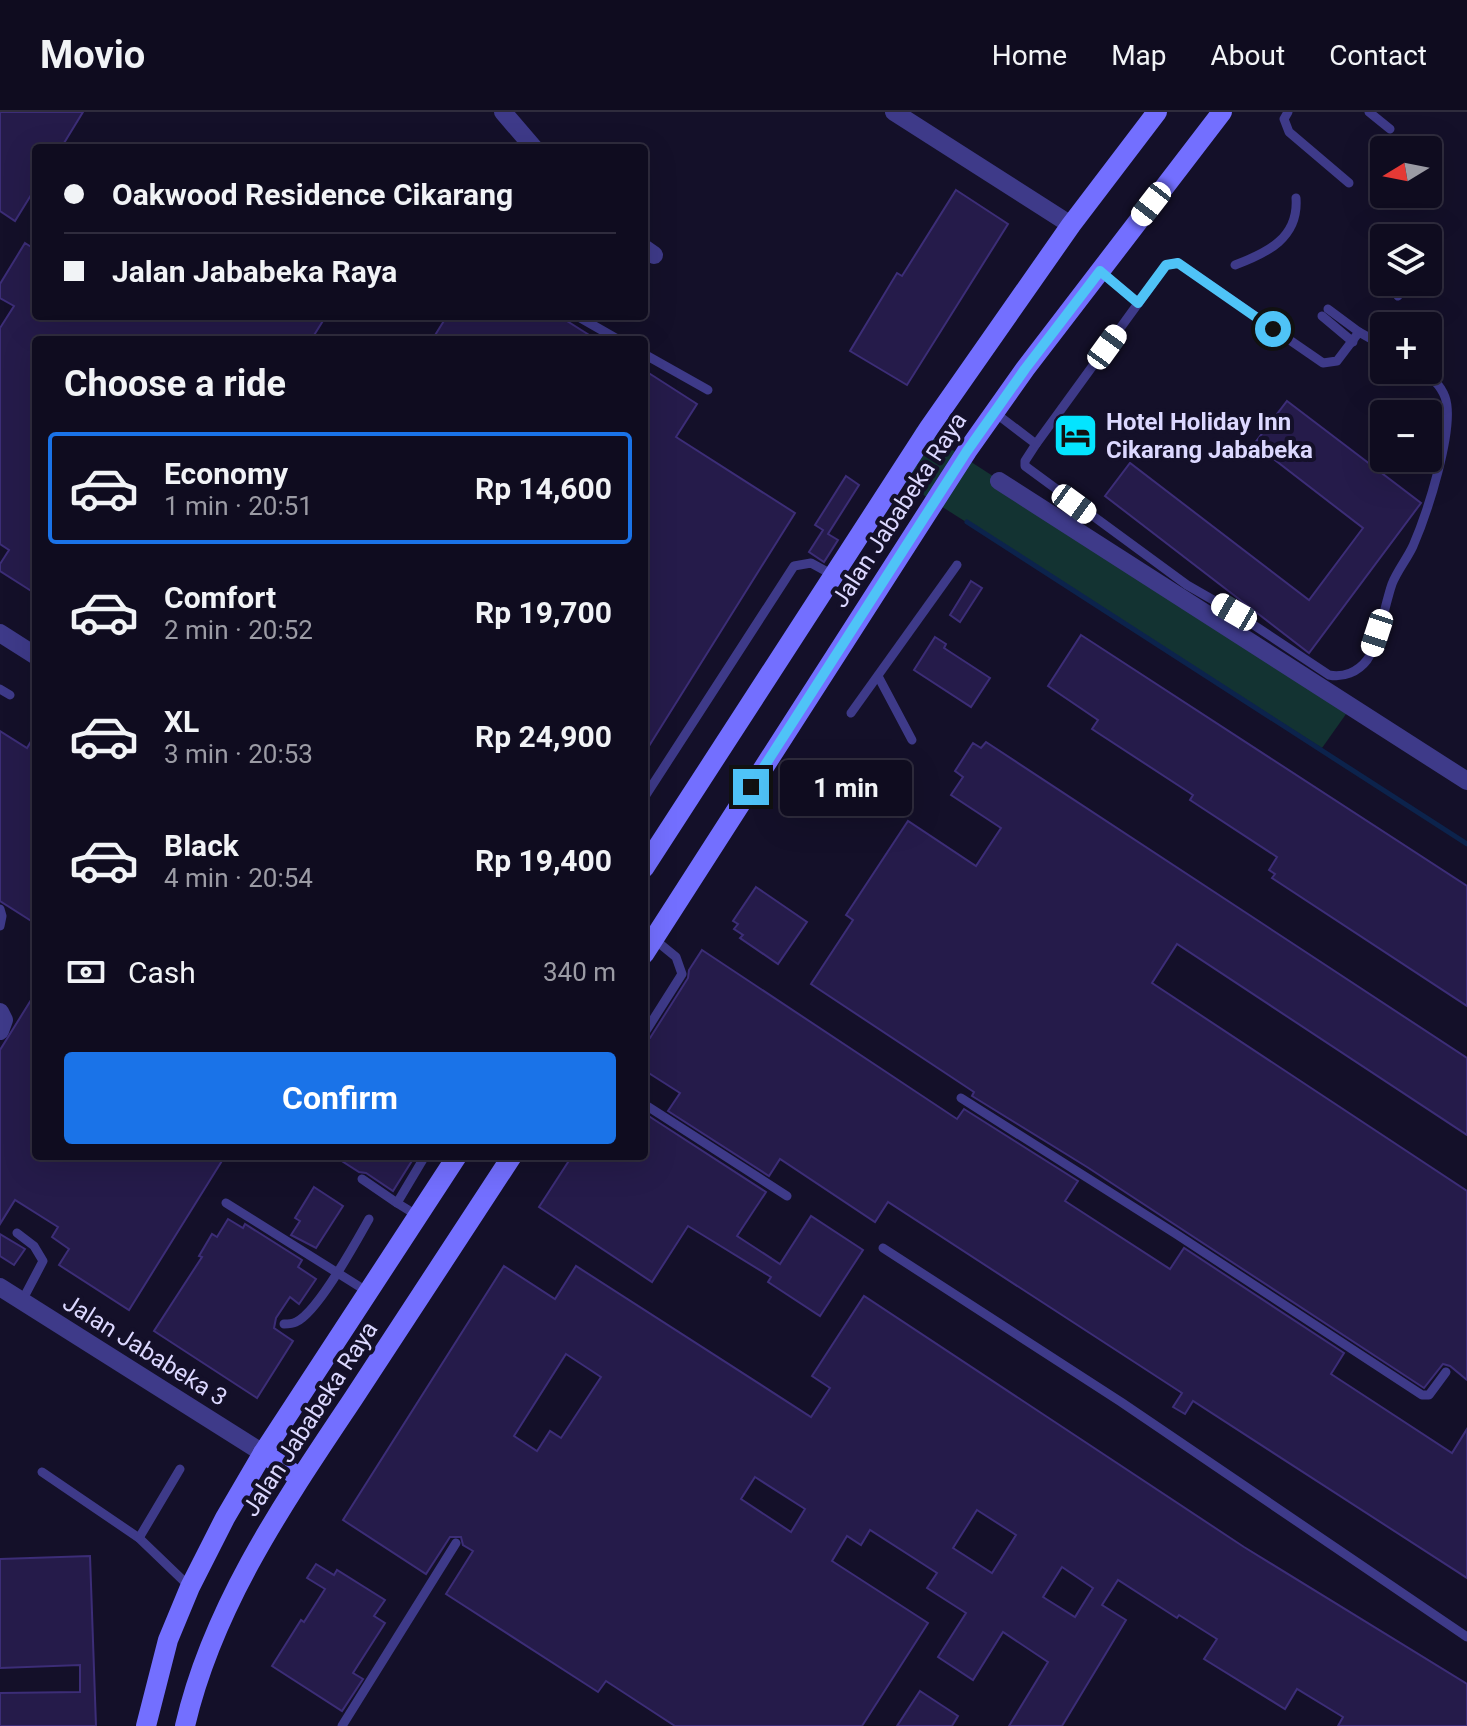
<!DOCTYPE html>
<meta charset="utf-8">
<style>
body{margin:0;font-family:Roboto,sans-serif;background:#1d1a2c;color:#f1f3f6;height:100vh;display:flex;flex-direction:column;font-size:30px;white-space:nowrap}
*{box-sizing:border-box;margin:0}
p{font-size:26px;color:#9b9ba4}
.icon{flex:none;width:44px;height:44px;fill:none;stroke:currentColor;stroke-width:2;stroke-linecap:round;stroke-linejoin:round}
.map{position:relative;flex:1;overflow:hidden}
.drawer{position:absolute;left:32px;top:224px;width:616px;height:824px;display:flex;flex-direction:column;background:#0f0c1f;border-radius:8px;box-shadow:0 8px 32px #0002,0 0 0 2px #2f2c3d}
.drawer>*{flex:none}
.guide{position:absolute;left:32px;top:32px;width:616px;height:176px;border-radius:8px;box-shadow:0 8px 32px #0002,0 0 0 2px #2f2c3d;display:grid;align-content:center;height:176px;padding:0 32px;background:#0f0c1f}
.needle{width:52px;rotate:260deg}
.tools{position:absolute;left:1370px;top:24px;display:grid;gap:16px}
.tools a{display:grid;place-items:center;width:72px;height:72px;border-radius:8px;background:#0f0c1f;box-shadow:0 8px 32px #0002,0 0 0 2px #2f2c3d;font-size:40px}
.end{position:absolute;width:36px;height:36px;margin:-18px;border:10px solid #4fc3f7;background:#111;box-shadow:0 0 0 4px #111}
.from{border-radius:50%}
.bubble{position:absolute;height:56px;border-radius:8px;background:#0f0c1f;box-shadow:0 8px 32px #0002,0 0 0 2px #2f2c3d;font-size:26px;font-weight:700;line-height:56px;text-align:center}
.car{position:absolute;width:24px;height:48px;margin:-24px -12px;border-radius:10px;box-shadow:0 0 6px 2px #0007;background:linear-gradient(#fff 24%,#345 0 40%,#fff 0 76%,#345 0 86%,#fff 0)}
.guide b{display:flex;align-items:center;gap:28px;height:76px;font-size:30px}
.guide b+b{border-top:2px solid #2f2c3d}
.guide i{width:20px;height:20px;background:#f1f3f6}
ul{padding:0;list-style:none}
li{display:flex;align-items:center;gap:24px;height:112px;margin:0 16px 12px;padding:0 16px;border:4px solid transparent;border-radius:8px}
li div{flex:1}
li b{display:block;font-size:30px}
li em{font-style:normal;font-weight:700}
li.selected{border-color:#1a73e8}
li>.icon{width:72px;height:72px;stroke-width:1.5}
h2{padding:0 32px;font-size:36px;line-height:96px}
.pay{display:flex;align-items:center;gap:20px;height:88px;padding:0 32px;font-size:30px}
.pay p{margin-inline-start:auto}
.button{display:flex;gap:16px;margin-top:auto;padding:16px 32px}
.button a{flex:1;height:92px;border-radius:8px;background:#1a73e8;color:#fff;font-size:32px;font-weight:700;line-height:92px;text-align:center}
header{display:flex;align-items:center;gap:48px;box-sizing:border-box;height:112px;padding:0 40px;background:#0f0c1f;border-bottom:2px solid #2f2c3d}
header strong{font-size:38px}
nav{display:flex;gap:44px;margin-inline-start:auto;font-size:28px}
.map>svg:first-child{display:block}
</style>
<header>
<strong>Movio</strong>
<nav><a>Home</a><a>Map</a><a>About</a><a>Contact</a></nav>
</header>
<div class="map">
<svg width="1467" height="1614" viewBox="0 0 1467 1614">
<rect width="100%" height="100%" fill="#141029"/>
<!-- green -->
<path fill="#133332" d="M917,315L1351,595L1322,636L892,363Z"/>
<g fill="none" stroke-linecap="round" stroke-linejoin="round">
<!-- stream -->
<path stroke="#0c234c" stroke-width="5" d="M967,410L1467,732"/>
</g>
<!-- building -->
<g fill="#251b4a" stroke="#3c2d77" stroke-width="2" fill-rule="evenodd">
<path d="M0,0H83L61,36H36V75L15,109L0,99Z"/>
<path d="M956,78L1008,112L907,273L850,239L897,161L902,164Z"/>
<path d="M25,131L36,138V204H326L311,228H36V482L0,459V452L9,438L0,432V216L14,194L0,186V172Z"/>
<path d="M447,204H559L597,228H432Z"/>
<path d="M644,258L697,292L676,325L795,401L644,642Z"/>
<path d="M1287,289L1421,391L1309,541L1105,384L1130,351L1309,488L1363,416L1254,332Z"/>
<path d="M846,364L859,373L828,422L838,428L824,450L809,440L823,418L815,413Z"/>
<path d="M971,469L982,476L960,510L950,503Z"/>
<path d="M1081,523L1467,774V894L1272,766L1275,762L1269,758L1277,745L1190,688L1193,683L1092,617L1098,608L1048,574Z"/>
<path d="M935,525L946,532L944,536L990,566L971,595L914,558Z"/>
<path d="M0,619L27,636L36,621V812L0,789Z"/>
<path d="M986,630L1467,946V1023L1177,832L1152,871L1467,1079V1268L1450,1254L1443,1252L1424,1276L1087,1055L972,984L974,980L811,872L853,808L846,803L908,709L976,754L1001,716L951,683L963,665L955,659L973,631L981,636Z"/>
<path d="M756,775L807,810L778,852L740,826L743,823L734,817L738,812L733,809Z"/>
<path d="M702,838L957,1007L964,997L1078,1069L1065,1089L1170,1157L1184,1136L1344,1241L1331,1262L1452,1341L1467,1317V1466L1193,1289L1185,1302L1173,1295L1182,1281L888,1090L875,1110L780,1047L769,1064L668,999L680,981L644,958V929L650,926L688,866L689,858Z"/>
<path d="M36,880V1044H225L129,1198L59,1153L69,1137L52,1125L58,1115L15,1088L0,1112V938Z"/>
<path d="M644,1001L766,1080L737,1124L780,1152L811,1104L863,1138L820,1204L768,1170L771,1165L688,1114L652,1170L539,1095L572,1044H644Z"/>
<path d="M334,1044H415L393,1079L366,1061L359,1060Z"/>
<path d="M314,1075L343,1094L316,1136L291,1123L300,1109L295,1106Z"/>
<path d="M228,1107L243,1116L245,1112L302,1148L298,1155L316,1167L299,1192L290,1185L276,1206L274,1216L293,1229L257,1286L154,1219L202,1145L199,1144L212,1122L217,1125Z"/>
<path d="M0,1122L25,1137L14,1153L0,1144Z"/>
<path d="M504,1154L555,1187L576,1154L811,1305L830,1276L812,1264L864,1184L1244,1435L1467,1572V1614H1338L1343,1605L1297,1577L1285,1597L1204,1547L1217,1527L1179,1503L1177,1506L1118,1468L1102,1493L1126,1508L1062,1614H1009L1048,1550L1003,1520L973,1568L938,1545L966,1501L927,1476L937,1461L870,1418L861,1433L847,1424L832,1449L928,1511L862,1614H675L606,1569L598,1580L446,1482L473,1439L463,1433L461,1425H450L426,1462L343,1408ZM566,1242L601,1265L561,1326L550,1319L537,1339L514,1324ZM755,1365L805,1397L791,1420L741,1387ZM977,1398L1016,1423L992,1461L953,1436ZM1062,1455L1093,1476L1075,1505L1043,1485Z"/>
<path d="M90,1444L96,1614H0V1581L80,1580V1553L0,1556V1447Z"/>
<path d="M316,1452L334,1463L337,1458L385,1488L374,1504L385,1511L353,1561L363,1567L342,1599L272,1554L301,1508L304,1510L325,1477L307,1466Z"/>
<path d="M920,1579L958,1604L952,1614H897Z"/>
</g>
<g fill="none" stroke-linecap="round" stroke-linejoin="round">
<!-- lane -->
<g stroke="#3e3a89" stroke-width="9">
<path d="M1288,0L1284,7L1289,20L1349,71"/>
<path d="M1369,0L1390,17"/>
<path d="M1378,117L1387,126"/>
<path d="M1235,153C1267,141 1299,126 1296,86"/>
<path d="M1101,160L1138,191"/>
<path d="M1398,184L1408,170"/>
<path d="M1328,197L1359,220"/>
<path d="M577,204L619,228"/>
<path d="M1322,204L1353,230"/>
<path d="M1384,234L1359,220L1337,249L1323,251L1178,151L1166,153L1036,332L1025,349V354L1187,473L1234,500L1329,563C1343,566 1358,560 1367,548C1378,533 1385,492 1392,472C1397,459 1407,447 1413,434C1426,404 1456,315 1445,285C1440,272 1431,265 1420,258"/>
<path d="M644,242L708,278"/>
<path d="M994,300L1036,332"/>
<path d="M878,564L912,628"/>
<path d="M0,577L10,583"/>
<path d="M851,601L957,453"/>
<path d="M644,686L794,454L811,451L833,463"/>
<path d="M0,797L2,804L0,814"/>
<path d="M644,922L682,862L676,845L654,827"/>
<path d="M961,986L1176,1122L1422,1283H1429L1446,1260"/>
<path d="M644,992L787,1084"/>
<path d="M362,1067L397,1091"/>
<path d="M226,1091L368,1180"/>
<path d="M418,1104L397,1091L425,1044"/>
<path d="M17,1121L34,1134L43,1149L22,1189"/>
<path d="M883,1136L1121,1290L1467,1525"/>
<path d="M284,1212C288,1212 292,1212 296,1210C318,1200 356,1130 369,1107"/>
<path d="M42,1360L139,1426L190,1475"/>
<path d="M139,1426L180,1357"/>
<path d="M342,1614L456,1431"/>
</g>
<!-- street -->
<g stroke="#3e3a89" stroke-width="18">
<path d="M503,0L534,36"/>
<path d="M894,0L1071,113"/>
<path d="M644,136L654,143"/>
<path d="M999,369L1467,669"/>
<path d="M0,521L36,544"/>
<path d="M0,900L4,908L0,919"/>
<path d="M0,1175L263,1341"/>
</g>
<!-- secondary -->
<g stroke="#736fff" stroke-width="20">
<path d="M644,756L929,316L1071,113L1157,0"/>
<path d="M644,842L967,339L1025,257L1222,0"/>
<path d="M263,1341L300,1366"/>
<path d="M146,1614L168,1528L190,1475L225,1406L263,1341L457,1044"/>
<path d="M185,1614C213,1493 285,1389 353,1287C406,1206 459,1125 512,1044"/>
</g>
</g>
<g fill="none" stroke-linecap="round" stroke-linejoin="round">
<!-- route -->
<path stroke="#4fc3f7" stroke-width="10" d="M751,675L967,339L1025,257L1100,159L1138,191L1166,153L1178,151L1273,217"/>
</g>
<!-- icons -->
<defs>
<symbol id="hotel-square" viewBox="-11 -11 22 22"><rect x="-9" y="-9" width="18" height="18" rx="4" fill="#04e4ff" stroke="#141029"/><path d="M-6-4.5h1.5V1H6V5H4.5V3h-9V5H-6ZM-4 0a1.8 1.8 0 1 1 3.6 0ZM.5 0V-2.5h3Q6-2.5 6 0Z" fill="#111"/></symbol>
</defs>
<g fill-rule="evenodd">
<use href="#hotel-square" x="1050" y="298" width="51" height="51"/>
</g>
<g text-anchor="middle" stroke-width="8" stroke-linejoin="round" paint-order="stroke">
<!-- poi labels -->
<g font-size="24" font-weight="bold" fill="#dcd8ff" stroke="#141029" text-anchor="start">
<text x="1106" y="318">Hotel Holiday Inn<tspan x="1106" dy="28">Cikarang Jababeka</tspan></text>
</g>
<!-- street labels -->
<g font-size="24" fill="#dcd8ff" stroke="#141029">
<text transform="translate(899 398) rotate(-57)" y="8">Jalan Jababeka Raya</text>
<text transform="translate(145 1238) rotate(32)" y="8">Jalan Jababeka 3</text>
<text transform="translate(310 1307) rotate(-57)" y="8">Jalan Jababeka Raya</text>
</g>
</g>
</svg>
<div class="tools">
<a><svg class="needle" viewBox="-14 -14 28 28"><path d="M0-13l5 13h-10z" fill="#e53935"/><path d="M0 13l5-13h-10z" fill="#9b9ba4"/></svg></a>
<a><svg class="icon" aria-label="layers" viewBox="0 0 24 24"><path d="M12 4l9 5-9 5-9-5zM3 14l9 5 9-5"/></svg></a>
<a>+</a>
<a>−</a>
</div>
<i class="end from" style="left:1273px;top:217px"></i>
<i class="end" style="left:751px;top:675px"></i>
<div class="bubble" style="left:780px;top:648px;width:132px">1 min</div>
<i class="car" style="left:1151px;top:92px;rotate:218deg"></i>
<i class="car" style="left:1107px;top:235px;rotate:36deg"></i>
<i class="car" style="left:1074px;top:392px;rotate:126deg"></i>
<i class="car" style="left:1234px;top:500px;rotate:300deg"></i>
<i class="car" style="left:1377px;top:521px;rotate:198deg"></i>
<div class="guide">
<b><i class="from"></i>Oakwood Residence Cikarang</b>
<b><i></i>Jalan Jababeka Raya</b>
</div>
<section class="drawer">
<h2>Choose a ride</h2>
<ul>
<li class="selected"><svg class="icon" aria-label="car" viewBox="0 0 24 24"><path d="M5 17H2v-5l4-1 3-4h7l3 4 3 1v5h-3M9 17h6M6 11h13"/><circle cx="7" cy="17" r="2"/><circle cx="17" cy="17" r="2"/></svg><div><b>Economy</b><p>1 min · 20:51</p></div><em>Rp 14,600</em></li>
<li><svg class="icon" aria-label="car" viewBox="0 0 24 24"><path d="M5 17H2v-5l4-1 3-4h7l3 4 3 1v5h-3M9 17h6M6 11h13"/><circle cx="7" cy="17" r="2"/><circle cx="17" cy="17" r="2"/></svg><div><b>Comfort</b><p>2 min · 20:52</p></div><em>Rp 19,700</em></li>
<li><svg class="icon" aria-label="car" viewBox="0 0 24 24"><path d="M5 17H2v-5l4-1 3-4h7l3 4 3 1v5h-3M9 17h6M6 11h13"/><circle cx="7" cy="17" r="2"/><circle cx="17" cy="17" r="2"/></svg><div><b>XL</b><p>3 min · 20:53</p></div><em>Rp 24,900</em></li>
<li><svg class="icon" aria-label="car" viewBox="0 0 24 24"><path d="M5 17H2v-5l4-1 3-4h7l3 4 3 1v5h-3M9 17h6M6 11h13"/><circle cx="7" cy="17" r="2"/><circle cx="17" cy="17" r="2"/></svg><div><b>Black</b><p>4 min · 20:54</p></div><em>Rp 19,400</em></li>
</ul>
<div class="pay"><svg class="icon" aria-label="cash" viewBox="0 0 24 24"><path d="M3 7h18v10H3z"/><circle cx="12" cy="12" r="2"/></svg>Cash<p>340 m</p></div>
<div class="button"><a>Confirm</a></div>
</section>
</div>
